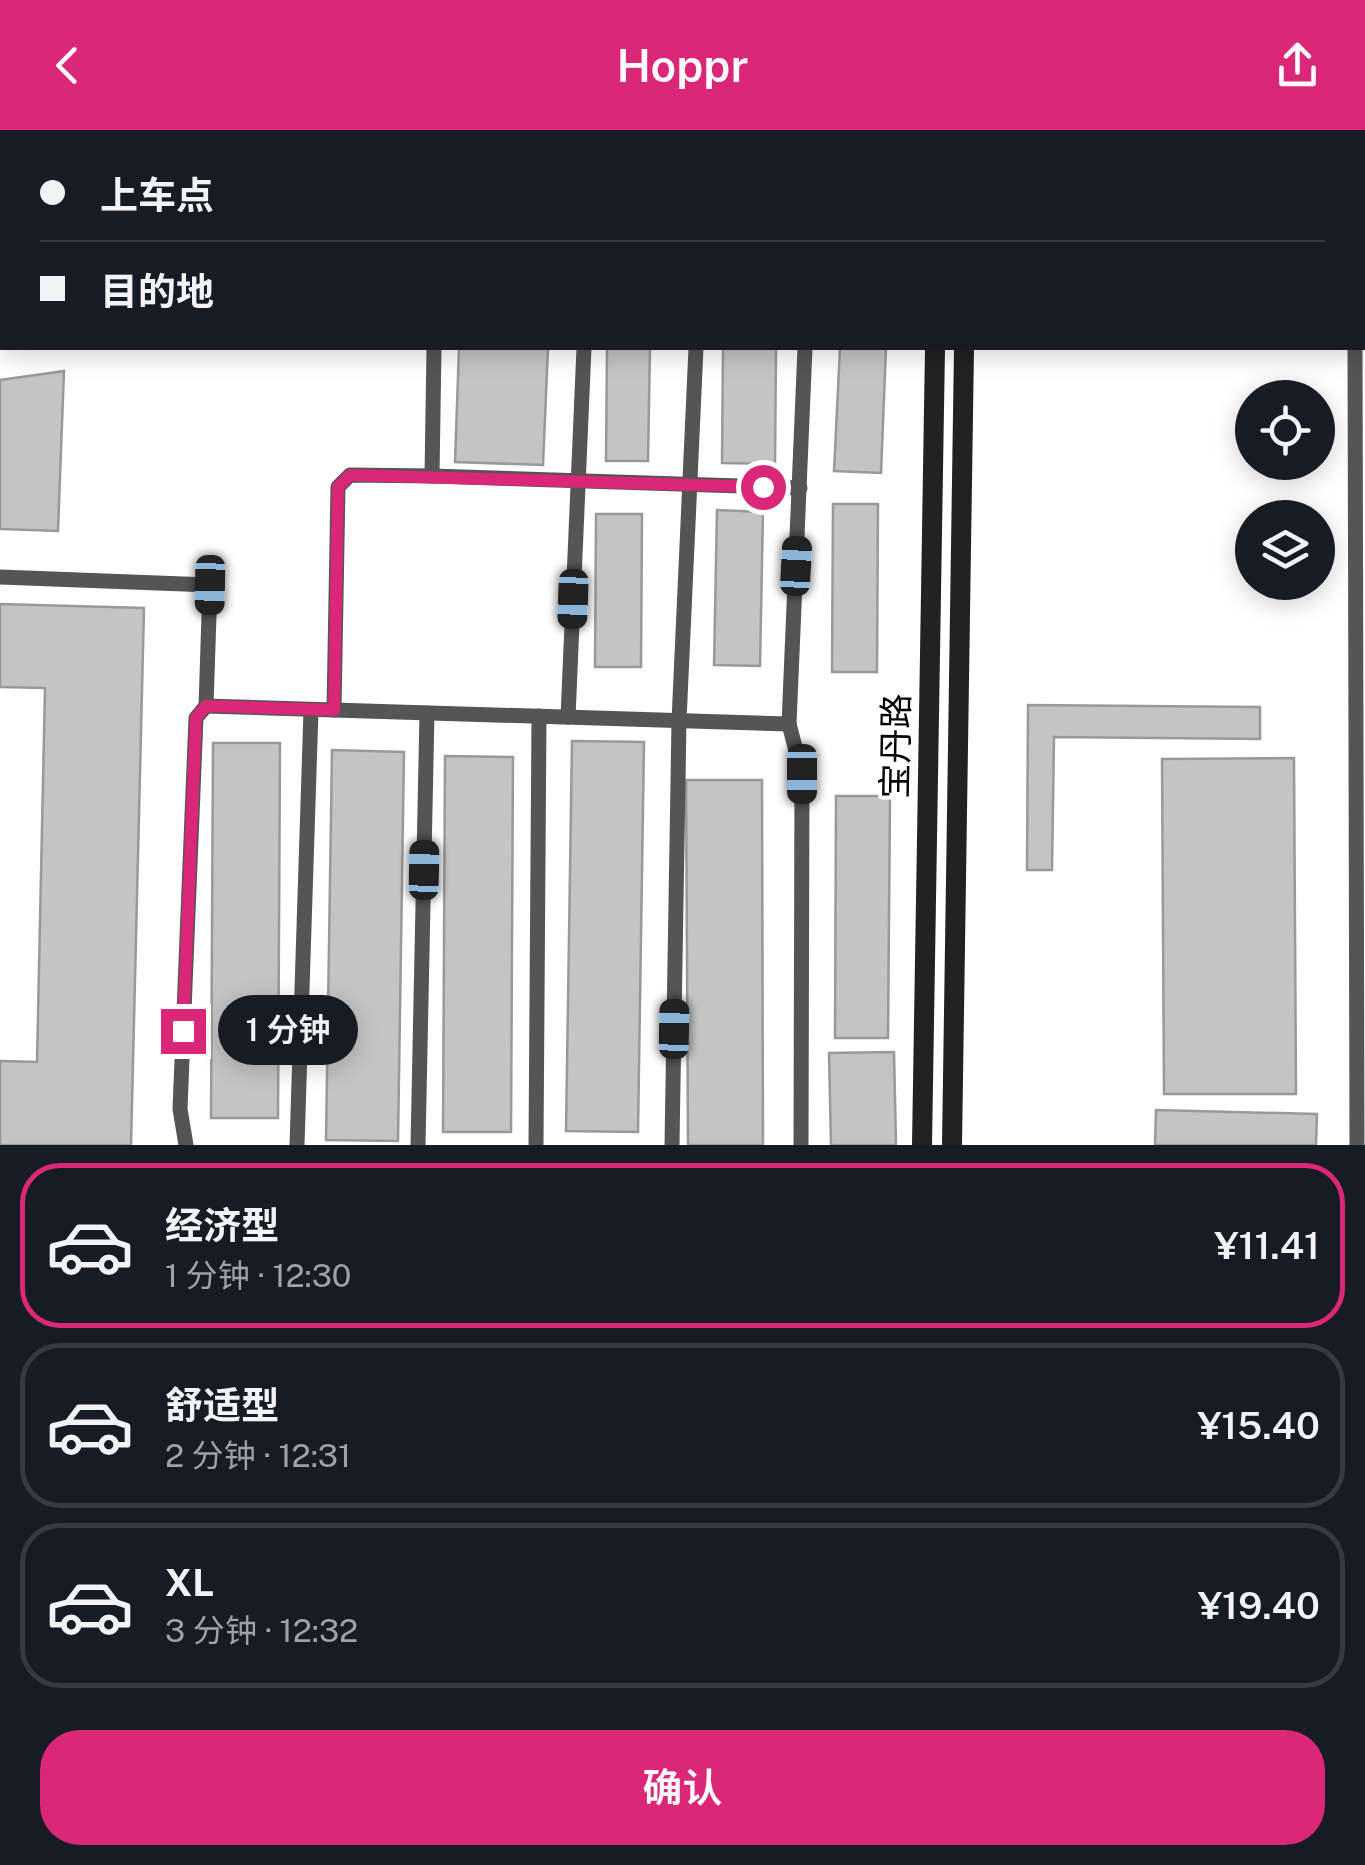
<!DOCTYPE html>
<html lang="zh">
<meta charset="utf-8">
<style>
body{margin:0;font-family:"Public Sans","Noto Sans SC",sans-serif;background:#242831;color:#f1f3f6;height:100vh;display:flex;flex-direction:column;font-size:38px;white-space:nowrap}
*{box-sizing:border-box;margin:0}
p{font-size:32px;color:#9ea1a6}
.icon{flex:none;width:55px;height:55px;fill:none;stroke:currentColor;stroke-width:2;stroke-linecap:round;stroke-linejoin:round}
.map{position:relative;height:1015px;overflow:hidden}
.panel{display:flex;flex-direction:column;background:#171b24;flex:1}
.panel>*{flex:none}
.hud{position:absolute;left:0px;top:0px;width:1365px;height:220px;box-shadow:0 5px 25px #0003;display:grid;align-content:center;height:220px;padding:0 40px;background:#171b24}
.fabs{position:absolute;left:1235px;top:250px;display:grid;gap:20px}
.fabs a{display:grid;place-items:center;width:100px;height:100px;border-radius:50%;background:#171b24;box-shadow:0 5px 25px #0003;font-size:50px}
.end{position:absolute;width:45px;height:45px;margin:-22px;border:12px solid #db2777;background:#fff;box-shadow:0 0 0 5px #fff}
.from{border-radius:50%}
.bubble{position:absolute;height:70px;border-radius:35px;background:#171b24;box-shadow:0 5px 25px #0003;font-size:32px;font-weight:600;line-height:70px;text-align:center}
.car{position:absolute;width:30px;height:60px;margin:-30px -15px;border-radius:12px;box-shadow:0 0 8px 2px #0007;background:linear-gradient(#222 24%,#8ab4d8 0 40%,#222 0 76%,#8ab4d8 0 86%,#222 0)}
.hud b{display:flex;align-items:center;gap:35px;height:95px;font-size:38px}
.hud b+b{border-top:2px solid #363941}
.hud i{width:25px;height:25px;background:#f1f3f6}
ul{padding:18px 0 0;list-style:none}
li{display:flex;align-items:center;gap:30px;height:165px;margin:0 20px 15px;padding:0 20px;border:5px solid #363941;border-radius:40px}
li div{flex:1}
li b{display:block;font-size:38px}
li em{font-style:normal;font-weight:600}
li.selected{border-color:#db2777}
li>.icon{width:90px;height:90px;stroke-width:1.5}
.primary-button{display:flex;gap:20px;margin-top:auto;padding:20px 40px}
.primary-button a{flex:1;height:115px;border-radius:40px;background:#db2777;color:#fff;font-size:40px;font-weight:600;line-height:115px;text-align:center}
header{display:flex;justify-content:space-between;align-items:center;height:130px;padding:0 40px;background:#db2777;color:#fff;font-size:45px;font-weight:600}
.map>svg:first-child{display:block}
</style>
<header><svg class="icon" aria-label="back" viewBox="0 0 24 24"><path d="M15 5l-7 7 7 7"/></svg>Hoppr<svg class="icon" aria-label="share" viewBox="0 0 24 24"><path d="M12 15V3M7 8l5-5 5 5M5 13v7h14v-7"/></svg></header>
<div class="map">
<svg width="1365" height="1015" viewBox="0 0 1365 1015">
<rect width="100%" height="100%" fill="#fff"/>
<!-- building -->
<g fill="#c4c4c4" stroke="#999" stroke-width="2.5">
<path d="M459,218H548L543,335L455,332Z"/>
<path d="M607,218H650L648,331H606Z"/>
<path d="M723,218H776L775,334L722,333Z"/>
<path d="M840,218H886L881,343L834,341Z"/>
<path d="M64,241L58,401L0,399V250Z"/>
<path d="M833,374H878L877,542H832Z"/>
<path d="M717,380L763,382L760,536L714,535Z"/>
<path d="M596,384H642L641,537H595Z"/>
<path d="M0,474L144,478L131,1015H0V931L37,932L45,558L0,557Z"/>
<path d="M1028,575L1260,577V609L1054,607L1052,740H1027Z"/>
<path d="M572,611L644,612L638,1002L566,1001Z"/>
<path d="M213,613H280L278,988H211Z"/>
<path d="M332,620L404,622L398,1011L326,1010Z"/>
<path d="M445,626L513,627L511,1002H443Z"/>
<path d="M1294,628L1296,964H1164L1162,629Z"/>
<path d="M686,650H762L763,1015H688Z"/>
<path d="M836,666H890L888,908H835Z"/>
<path d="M894,922L896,1015H831L829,923Z"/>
<path d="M1156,980L1317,984L1316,1015H1155Z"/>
</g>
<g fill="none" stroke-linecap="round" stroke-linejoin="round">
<!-- path -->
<path stroke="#777" stroke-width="5" stroke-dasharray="2.5 5" stroke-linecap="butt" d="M289,0V2"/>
<!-- lane -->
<g stroke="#555" stroke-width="15">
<path d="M60,0L61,2"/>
<path d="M696,0V2"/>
<path d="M1340,0V2"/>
<path d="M459,2L605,0"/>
<path d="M0,59L2,58"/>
<path d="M1355,218L1357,1015"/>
<path d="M432,346L800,358"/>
<path d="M0,447L210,455L206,576L789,594L805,218"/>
<path d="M334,580L338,357L350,345L432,346L434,218"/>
<path d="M568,587L584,218"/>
<path d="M789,594L802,644L801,1015"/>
<path d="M186,1015L180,979L196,588L206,576"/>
<path d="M297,1015L311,580"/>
<path d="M418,1015L427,583"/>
<path d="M536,1015L539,586"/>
<path d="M672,1015L679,591L696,218"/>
</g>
<!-- street -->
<path stroke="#555" stroke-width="20" d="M856,2L857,0"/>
<!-- secondary -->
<g stroke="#222" stroke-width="20">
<path d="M939,2V0"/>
<path d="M967,2V0"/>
<path d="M1362,32H1365"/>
<path d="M1362,73H1365"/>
<path d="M0,120L2,119"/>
<path d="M0,155L2,154"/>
<path d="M922,1015L935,218"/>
<path d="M952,1015L964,218"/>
</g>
</g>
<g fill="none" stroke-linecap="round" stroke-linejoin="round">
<!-- route -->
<path stroke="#db2777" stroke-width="12" d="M183,901L196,588L206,576L334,580L338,357L350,345L763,357"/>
</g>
<g text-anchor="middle" stroke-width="8" stroke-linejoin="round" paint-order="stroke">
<!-- street labels -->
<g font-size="35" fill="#000" stroke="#fff">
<text transform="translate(896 616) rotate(-89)" y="12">宝丹路</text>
</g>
</g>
</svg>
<div class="fabs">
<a><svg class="icon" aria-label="locate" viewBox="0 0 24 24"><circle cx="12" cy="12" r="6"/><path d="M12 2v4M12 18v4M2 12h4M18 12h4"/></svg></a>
<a><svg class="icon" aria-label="layers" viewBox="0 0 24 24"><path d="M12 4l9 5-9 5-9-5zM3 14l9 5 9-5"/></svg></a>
</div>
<i class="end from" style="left:763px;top:357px"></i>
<i class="end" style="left:183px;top:901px"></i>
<div class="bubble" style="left:218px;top:865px;width:140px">1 分钟</div>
<i class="car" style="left:796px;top:436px;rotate:3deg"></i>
<i class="car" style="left:210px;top:455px;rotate:181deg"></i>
<i class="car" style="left:573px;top:469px;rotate:182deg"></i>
<i class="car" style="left:802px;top:644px;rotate:180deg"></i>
<i class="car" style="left:424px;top:740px;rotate:1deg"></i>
<i class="car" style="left:674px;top:899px;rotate:1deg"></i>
<div class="hud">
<b><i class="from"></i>上车点</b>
<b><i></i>目的地</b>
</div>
</div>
<section class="panel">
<ul>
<li class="selected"><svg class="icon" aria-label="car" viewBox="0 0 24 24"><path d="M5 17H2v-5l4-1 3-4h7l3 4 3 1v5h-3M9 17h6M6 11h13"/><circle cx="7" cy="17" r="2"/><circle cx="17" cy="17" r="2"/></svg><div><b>经济型</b><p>1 分钟 · 12:30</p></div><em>¥11.41</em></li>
<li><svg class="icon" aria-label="car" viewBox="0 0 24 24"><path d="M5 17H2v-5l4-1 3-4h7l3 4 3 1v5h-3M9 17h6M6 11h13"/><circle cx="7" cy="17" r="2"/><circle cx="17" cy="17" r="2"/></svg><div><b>舒适型</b><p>2 分钟 · 12:31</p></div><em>¥15.40</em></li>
<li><svg class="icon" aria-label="car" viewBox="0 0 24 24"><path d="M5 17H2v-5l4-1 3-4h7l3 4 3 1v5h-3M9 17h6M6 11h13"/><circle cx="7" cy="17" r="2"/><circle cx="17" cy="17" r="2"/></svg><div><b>XL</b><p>3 分钟 · 12:32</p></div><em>¥19.40</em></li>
</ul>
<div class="primary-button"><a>确认</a></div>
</section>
